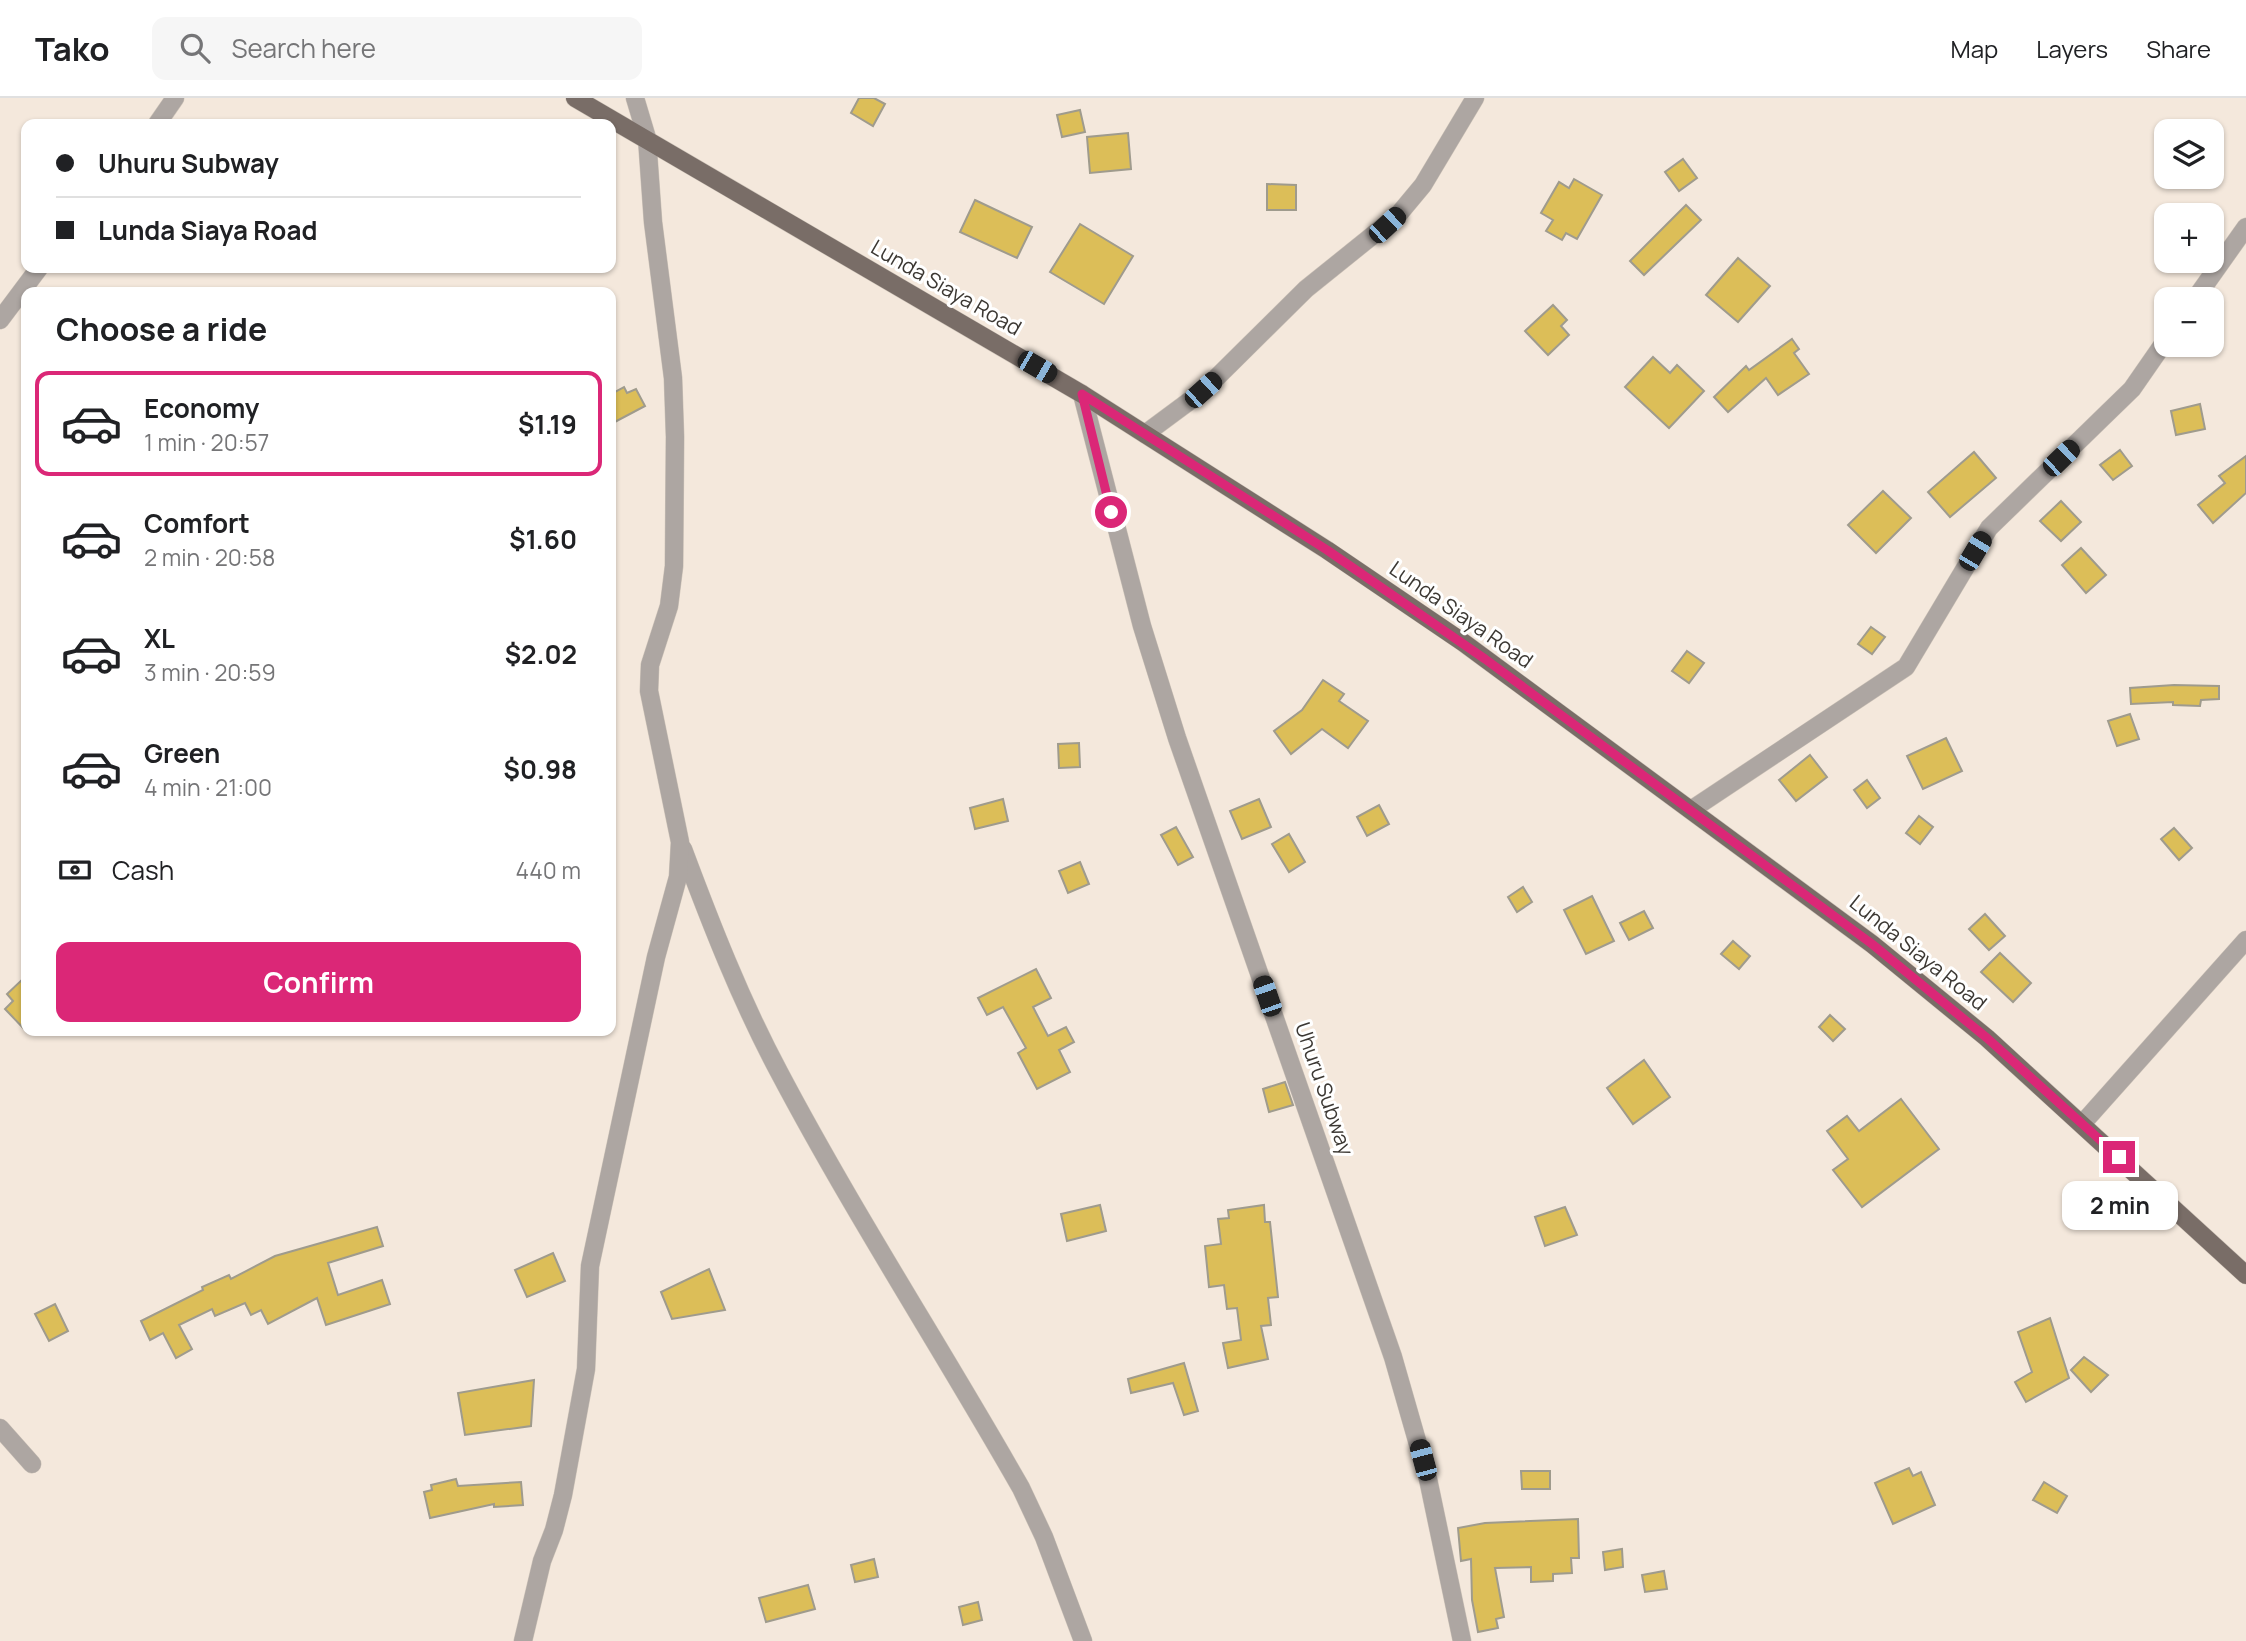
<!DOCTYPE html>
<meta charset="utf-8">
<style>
body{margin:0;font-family:Manrope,sans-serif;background:#f6f6f6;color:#202124;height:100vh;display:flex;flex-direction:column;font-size:26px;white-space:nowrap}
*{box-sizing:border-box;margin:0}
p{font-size:23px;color:#757577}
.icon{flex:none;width:38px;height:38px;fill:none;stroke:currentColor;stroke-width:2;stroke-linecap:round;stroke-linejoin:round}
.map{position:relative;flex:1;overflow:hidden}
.details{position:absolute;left:21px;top:189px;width:595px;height:749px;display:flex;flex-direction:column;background:#fff;border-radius:14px;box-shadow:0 2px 5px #0004}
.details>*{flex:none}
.guide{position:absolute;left:21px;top:21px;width:595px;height:154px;border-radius:14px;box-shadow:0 2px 5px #0004;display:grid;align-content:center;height:154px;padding:0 35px;background:#fff}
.fabs{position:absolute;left:2154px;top:21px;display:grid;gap:14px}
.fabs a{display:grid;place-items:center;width:70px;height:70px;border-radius:14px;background:#fff;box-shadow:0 2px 5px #0004;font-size:35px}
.end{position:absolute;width:32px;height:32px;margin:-16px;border:9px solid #db2777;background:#fff;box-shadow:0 0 0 4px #fff}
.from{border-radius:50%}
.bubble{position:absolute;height:49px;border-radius:14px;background:#fff;box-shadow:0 2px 5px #0004;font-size:23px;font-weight:700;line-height:49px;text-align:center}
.car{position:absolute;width:21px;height:42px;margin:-21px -10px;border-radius:9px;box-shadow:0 0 5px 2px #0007;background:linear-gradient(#222 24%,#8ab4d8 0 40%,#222 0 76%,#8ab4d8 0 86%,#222 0)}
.guide b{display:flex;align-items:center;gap:24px;height:66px;font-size:26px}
.guide b+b{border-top:2px solid #e0e0e0}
.guide i{width:18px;height:18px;background:#202124}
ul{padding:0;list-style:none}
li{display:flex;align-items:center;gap:21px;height:105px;margin:0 14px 10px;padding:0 21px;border:4px solid transparent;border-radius:14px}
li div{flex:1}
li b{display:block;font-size:26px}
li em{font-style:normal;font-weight:700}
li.current{border-color:#db2777}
li>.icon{width:63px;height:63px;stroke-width:1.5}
h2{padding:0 35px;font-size:32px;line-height:84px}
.pay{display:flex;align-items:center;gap:18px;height:77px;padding:0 35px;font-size:26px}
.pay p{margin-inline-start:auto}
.primary-button{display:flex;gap:14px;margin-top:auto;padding:14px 35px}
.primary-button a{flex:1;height:80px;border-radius:14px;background:#db2777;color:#fff;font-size:28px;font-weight:700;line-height:80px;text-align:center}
header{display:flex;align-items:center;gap:42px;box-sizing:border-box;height:98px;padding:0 35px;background:#fff;border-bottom:2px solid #e0e0e0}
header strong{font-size:33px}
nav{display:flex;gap:38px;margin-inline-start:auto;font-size:24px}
.search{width:490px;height:63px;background:#f6f6f6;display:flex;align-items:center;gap:18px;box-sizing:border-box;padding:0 24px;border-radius:14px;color:#757577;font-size:26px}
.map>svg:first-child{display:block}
</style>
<header>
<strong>Tako</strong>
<div class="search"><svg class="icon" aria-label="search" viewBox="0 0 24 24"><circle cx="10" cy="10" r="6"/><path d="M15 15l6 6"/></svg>Search here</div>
<nav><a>Map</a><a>Layers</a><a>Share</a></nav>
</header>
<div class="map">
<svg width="2246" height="1543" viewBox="0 0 2246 1543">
<rect width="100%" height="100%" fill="#f4e8dc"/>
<!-- building -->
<g fill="#dcbe58" stroke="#9f9b8d" stroke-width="2">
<path d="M859,0H874L885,6L873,28L851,15Z"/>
<path d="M1080,12L1085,34L1062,39L1057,17Z"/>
<path d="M1128,35L1131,71L1090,75L1087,39Z"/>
<path d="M1683,61L1697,80L1679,93L1665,74Z"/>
<path d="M1574,81L1602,97L1577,141L1566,135L1562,142L1546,133L1553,122L1541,115L1559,84L1569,90Z"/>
<path d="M1267,86L1296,87V112H1267Z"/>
<path d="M975,102L1032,129L1017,160L960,134Z"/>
<path d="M1686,107L1701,122L1644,177L1630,163Z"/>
<path d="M1080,126L1133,158L1104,206L1050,174Z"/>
<path d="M1738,160L1770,188L1738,224L1706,197Z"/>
<path d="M1553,207L1567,222L1561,228L1569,237L1548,257L1525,233Z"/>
<path d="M1792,241L1799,251L1794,255L1809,276L1778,297L1766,280L1728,314L1714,299L1746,268L1749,272Z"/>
<path d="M1653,259L1670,275L1677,267L1704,293L1669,330L1625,289Z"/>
<path d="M624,289L627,295L636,291L645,308L611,326V296Z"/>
<path d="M2200,306L2205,331L2176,337L2171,313Z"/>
<path d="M2120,352L2132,368L2113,382L2100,367Z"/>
<path d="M1974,354L1996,380L1950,419L1928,394Z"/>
<path d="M2246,358V395L2213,425L2198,407L2225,385L2219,378Z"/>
<path d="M1883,393L1911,420L1876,455L1848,427Z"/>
<path d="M2061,403L2081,424L2061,443L2040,423Z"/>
<path d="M2081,450L2106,477L2086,495L2062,467Z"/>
<path d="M1871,529L1885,539L1872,556L1858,546Z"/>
<path d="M1687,553L1704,565L1689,585L1672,573Z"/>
<path d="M1323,582L1344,596L1339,603L1368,623L1348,650L1322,631L1291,656L1274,633L1302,612Z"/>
<path d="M2174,587L2219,588V601L2201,602L2200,608L2173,607V604L2131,606L2130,590Z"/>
<path d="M2130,616L2139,641L2117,648L2108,623Z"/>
<path d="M1946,640L1962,673L1923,691L1907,658Z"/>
<path d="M1079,645L1080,669L1059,670L1058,646Z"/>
<path d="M1810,657L1827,679L1796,703L1779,682Z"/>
<path d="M1867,682L1880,700L1867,710L1854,692Z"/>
<path d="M1003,701L1008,723L975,731L970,710Z"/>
<path d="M1259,701L1271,729L1242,741L1230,713Z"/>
<path d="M1379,707L1389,726L1367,738L1357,719Z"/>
<path d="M1919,718L1933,729L1920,746L1906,735Z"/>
<path d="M1176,729L1193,759L1178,767L1161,737Z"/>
<path d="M2174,730L2192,750L2179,762L2161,741Z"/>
<path d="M1289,736L1305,764L1289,774L1272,746Z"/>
<path d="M1080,764L1089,786L1068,795L1059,773Z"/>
<path d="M1523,789L1532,804L1517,814L1508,799Z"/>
<path d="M1592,798L1614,843L1586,856L1564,812Z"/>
<path d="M1644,813L1653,830L1629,842L1620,825Z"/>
<path d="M1985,816L2005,838L1989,852L1969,831Z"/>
<path d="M1733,843L1750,858L1739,871L1721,856Z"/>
<path d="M2000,855L2031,885L2013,904L1981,874Z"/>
<path d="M1036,871L1051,900L1033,909L1048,938L1066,929L1074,944L1059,952L1070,974L1037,991L1018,955L1026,950L1003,909L987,917L978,900Z"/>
<path d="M26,878V933L5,911L13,903L7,896Z"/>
<path d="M1830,917L1845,931L1833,943L1819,929Z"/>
<path d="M1644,962L1670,999L1633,1026L1607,990Z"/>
<path d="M1285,984L1293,1007L1269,1014L1263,991Z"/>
<path d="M1901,1001L1939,1051L1862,1109L1833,1072L1848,1061L1827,1033L1847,1018L1859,1033Z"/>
<path d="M1100,1107L1106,1133L1067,1143L1061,1116Z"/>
<path d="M1264,1107L1265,1124H1270L1278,1199L1268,1200L1271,1227L1261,1228L1268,1261L1228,1270L1223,1245L1241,1242L1237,1210L1227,1211L1224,1187L1209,1189L1205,1148L1221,1146L1218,1121L1229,1120L1228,1112Z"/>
<path d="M1565,1109L1577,1137L1545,1148L1535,1119Z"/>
<path d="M377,1129L383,1148L328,1165L338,1197L382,1182L390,1206L326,1227L317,1200L268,1226L261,1212L251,1217L245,1205L215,1218L212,1211L179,1227L192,1251L176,1260L163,1235L150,1242L141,1223L203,1192L202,1189L229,1177L231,1181L275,1158Z"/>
<path d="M553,1155L565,1183L527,1199L515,1172Z"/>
<path d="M709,1171L725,1212L672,1221L661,1194Z"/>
<path d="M55,1206L68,1233L49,1243L35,1216Z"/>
<path d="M2050,1220L2069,1280L2026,1304L2015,1284L2032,1274L2018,1234Z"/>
<path d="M2084,1259L2108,1277L2091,1294L2071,1272Z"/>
<path d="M1184,1265L1198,1313L1184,1317L1173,1285L1131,1295L1128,1281Z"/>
<path d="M534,1282L531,1328L465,1337L458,1295Z"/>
<path d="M1909,1370L1913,1378L1921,1374L1935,1407L1893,1426L1875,1385Z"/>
<path d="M1521,1373H1550V1391H1522Z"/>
<path d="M456,1381L458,1388L521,1384L523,1407L494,1409V1406L430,1420L424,1394L432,1392L431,1387Z"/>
<path d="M2044,1384L2067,1398L2057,1415L2033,1402Z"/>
<path d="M1578,1421L1579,1460H1571L1572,1475L1553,1476V1483L1531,1484V1469L1495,1470L1504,1519L1496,1521L1498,1530L1478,1534L1472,1502L1471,1461L1461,1463L1458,1430L1485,1425Z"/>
<path d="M1622,1451L1623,1469L1605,1472L1603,1454Z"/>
<path d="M874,1461L878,1479L855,1484L851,1467Z"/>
<path d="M1664,1473L1667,1491L1645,1494L1642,1477Z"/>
<path d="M808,1487L815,1511L766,1524L759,1500Z"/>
<path d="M978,1504L982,1522L963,1527L959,1509Z"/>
</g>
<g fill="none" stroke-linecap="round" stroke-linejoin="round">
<defs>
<g id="street">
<path d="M157,26L175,0"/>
<path d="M2195,201L2246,129"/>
<path d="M0,222L39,170"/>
<path d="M1082,296L1142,528L1177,640L1393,1259L1428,1381L1462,1543"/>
<path d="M1145,336L1203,293L1306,191L1398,117L1423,87L1475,0"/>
<path d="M1691,712L1906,569L1989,430L2132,291L2166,242"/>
<path d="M683,751C711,826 741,903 779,974C854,1116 942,1251 1021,1390L1044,1439L1083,1543"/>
<path d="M2082,1026L2246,842"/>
<path d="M0,1330L32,1366"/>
<path d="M523,1543L542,1463L554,1432L563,1397L586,1271L590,1168L656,859L678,779L680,744L649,593L650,567L669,508L674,468L675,339L673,280L653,124L647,40L635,0"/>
</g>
<path id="primary" d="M575,0L1082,296L1327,452L1464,545L1872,846L1987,940L2246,1177"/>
</defs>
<!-- street casing -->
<use href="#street" stroke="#cfc5ba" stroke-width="19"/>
<!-- primary casing -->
<use href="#primary" stroke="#cfc5ba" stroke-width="19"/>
<!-- street -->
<use href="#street" stroke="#ada6a2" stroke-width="18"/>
<!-- primary -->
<use href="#primary" stroke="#796d67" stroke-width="18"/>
</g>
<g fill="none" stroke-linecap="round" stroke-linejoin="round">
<!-- route -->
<path stroke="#db2777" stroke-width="9" d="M1111,414L1082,296L1327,452L1485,561L1872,846L1987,940L2119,1059"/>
</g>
<g text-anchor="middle" stroke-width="6" stroke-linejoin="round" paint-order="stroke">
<!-- street labels -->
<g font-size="21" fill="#3c3833" stroke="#fff">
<text transform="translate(946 190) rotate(30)" y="7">Lunda Siaya Road</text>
<text transform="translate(1461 517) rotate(35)" y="7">Lunda Siaya Road</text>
<text transform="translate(1918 855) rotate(39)" y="7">Lunda Siaya Road</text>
<text transform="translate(1324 991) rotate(71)" y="7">Uhuru Subway</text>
</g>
</g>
</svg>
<div class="fabs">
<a><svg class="icon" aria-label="layers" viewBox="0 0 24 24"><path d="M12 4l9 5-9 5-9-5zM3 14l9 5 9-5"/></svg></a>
<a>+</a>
<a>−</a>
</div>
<i class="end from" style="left:1111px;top:414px"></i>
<i class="end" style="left:2119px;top:1059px"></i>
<div class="bubble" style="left:2062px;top:1083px;width:116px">2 min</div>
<i class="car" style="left:1387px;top:127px;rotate:47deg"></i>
<i class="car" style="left:1037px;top:269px;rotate:120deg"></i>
<i class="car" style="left:1203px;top:292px;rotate:48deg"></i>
<i class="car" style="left:2061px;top:360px;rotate:46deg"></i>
<i class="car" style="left:1975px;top:453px;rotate:31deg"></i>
<i class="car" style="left:1267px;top:898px;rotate:341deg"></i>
<i class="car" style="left:1423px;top:1362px;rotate:345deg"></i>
<div class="guide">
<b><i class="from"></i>Uhuru Subway</b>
<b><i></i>Lunda Siaya Road</b>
</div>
<section class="details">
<h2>Choose a ride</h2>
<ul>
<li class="current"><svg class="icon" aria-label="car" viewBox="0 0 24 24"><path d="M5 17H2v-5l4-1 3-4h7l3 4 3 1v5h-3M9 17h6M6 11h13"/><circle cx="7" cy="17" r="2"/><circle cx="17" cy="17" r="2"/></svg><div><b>Economy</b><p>1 min · 20:57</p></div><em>$1.19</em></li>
<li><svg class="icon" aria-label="car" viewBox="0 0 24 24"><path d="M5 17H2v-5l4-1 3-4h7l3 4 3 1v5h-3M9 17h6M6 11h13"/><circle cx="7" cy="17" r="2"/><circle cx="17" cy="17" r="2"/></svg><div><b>Comfort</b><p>2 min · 20:58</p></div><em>$1.60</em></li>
<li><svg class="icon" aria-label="car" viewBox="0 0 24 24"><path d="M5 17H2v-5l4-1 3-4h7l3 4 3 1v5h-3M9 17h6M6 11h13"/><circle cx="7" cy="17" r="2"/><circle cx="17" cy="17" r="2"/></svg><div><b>XL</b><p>3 min · 20:59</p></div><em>$2.02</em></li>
<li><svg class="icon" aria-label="car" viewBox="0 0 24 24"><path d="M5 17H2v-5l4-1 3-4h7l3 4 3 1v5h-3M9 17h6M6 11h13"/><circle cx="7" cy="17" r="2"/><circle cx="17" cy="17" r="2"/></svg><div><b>Green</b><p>4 min · 21:00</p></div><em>$0.98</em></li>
</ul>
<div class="pay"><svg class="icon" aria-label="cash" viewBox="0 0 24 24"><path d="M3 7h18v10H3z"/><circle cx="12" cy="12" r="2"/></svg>Cash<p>440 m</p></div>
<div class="primary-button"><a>Confirm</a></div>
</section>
</div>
